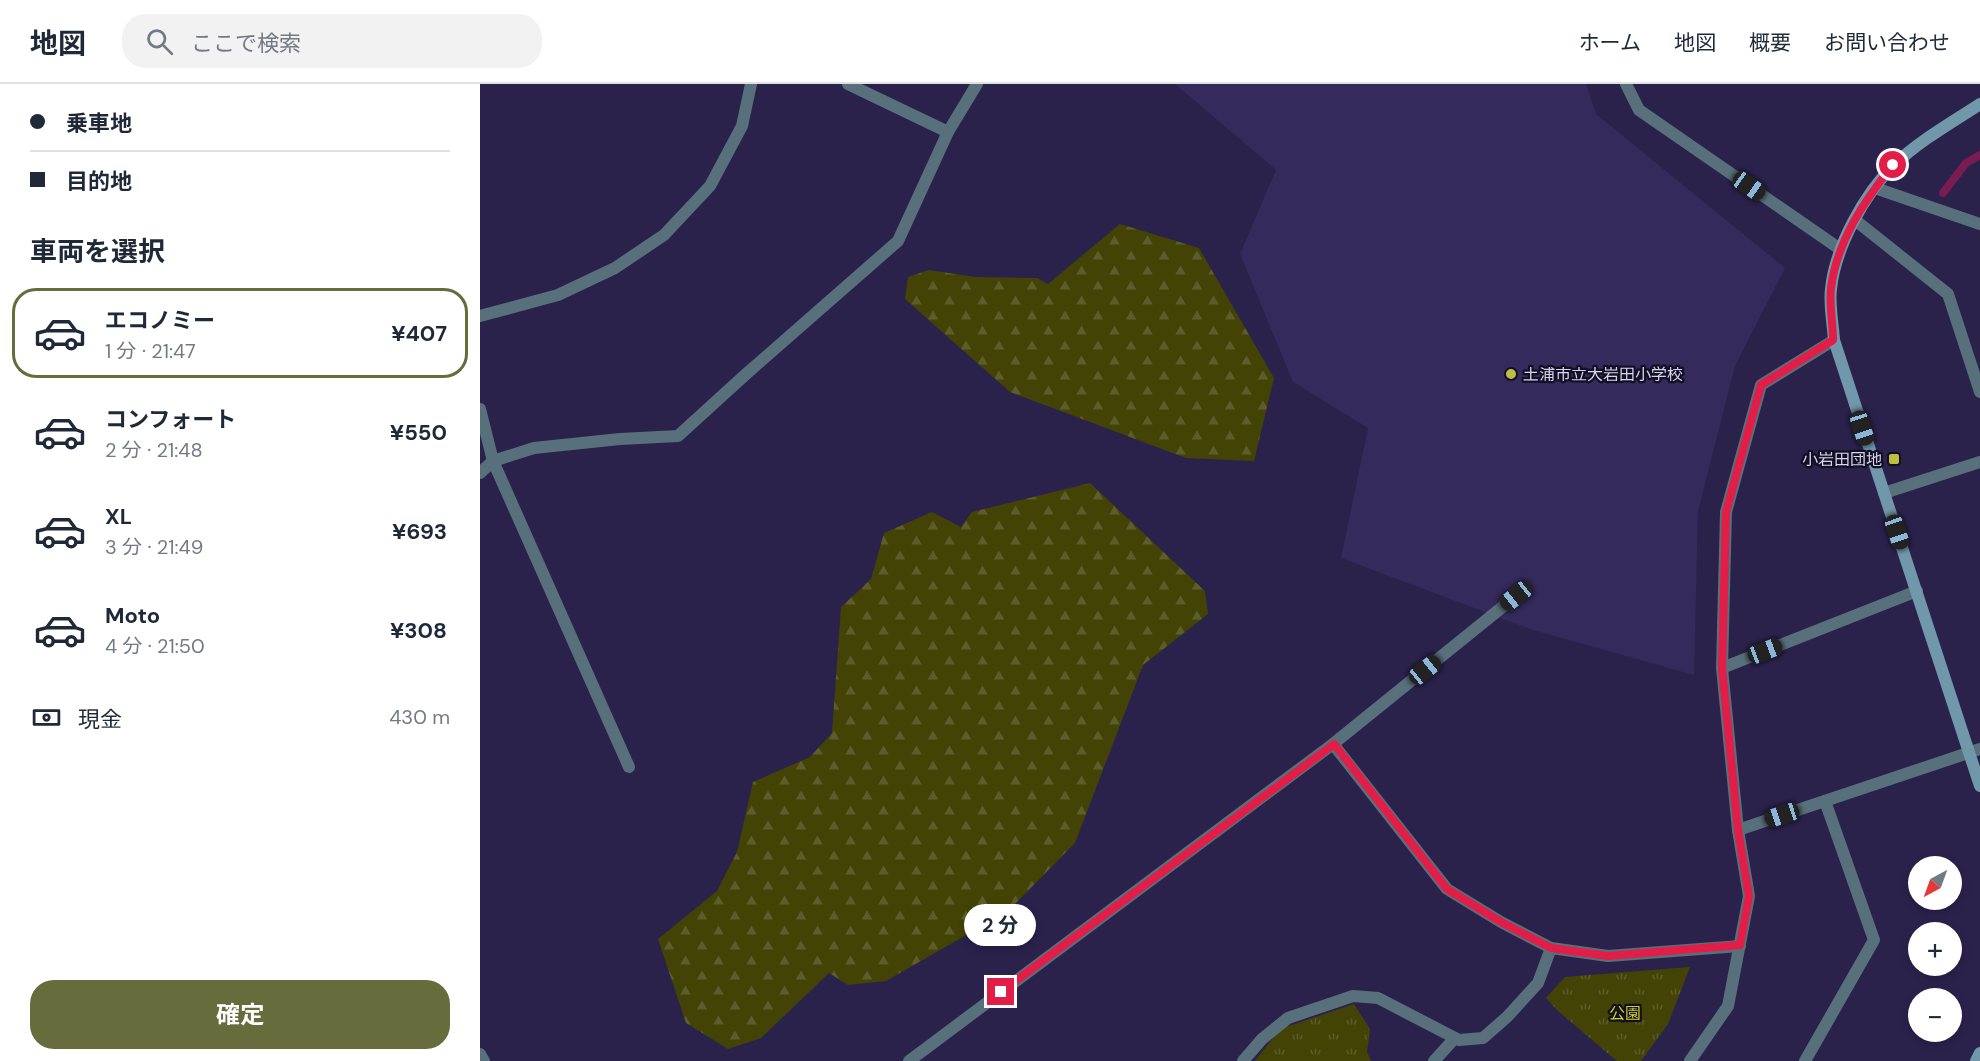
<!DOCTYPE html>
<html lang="ja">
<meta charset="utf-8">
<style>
body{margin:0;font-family:"DM Sans","Noto Sans JP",sans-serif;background:#f2f2f3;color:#1f2937;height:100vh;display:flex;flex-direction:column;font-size:22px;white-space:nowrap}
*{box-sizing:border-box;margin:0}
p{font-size:20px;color:#747a83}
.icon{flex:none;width:33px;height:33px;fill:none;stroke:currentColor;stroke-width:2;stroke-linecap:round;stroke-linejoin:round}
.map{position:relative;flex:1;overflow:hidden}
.details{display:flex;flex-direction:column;background:#fff;width:480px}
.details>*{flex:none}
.top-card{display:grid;align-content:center;height:132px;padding:0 30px;background:#fff}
.needle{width:39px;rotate:221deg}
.fabs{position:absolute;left:1428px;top:772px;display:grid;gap:12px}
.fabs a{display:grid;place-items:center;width:54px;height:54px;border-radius:50%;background:#fff;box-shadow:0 3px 9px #0003;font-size:30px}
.end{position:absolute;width:27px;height:27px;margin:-14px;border:8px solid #e11d48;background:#fff;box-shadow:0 0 0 3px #fff}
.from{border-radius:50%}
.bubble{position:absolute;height:42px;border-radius:21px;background:#fff;box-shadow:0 3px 9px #0003;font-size:20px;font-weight:700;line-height:42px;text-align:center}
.car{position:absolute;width:18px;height:36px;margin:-18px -9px;border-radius:8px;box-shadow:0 0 4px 2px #0007;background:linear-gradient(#222 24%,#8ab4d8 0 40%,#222 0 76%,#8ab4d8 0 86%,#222 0)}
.top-card b{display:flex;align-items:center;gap:21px;height:57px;font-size:22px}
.top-card b+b{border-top:2px solid #e0e1e3}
.top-card i{width:15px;height:15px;background:#1f2937}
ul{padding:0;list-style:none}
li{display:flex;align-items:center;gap:18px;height:90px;margin:0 12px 9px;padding:0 18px;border:3px solid transparent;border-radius:24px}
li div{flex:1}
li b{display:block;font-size:22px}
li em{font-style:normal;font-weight:700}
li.on{border-color:#666c3c}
li>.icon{width:54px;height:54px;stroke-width:1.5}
h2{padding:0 30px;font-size:27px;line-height:72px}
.pay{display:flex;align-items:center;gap:15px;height:66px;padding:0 30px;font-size:22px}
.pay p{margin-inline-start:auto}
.button{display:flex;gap:12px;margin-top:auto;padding:12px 30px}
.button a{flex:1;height:69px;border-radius:24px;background:#666c3c;color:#fff;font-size:24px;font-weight:700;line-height:69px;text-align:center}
header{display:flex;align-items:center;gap:36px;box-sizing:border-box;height:84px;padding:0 30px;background:#fff;border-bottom:2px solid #e0e1e3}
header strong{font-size:28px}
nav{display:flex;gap:33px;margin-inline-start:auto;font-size:21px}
.search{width:420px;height:54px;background:#f2f2f3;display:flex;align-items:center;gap:15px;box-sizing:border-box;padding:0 21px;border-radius:24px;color:#747a83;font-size:22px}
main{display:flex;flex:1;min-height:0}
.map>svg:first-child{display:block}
</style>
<header>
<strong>地図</strong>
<div class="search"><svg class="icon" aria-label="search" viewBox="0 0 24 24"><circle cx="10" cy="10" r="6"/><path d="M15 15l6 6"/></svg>ここで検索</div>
<nav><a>ホーム</a><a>地図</a><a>概要</a><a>お問い合わせ</a></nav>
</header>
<main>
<section class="details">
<div class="top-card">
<b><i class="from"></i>乗車地</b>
<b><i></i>目的地</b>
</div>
<h2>車両を選択</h2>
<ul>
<li class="on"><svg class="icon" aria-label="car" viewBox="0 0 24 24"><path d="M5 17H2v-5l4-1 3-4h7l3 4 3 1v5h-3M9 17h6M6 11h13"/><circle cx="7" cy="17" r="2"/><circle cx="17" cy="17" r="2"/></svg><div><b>エコノミー</b><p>1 分 · 21:47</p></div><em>¥407</em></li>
<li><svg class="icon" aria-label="car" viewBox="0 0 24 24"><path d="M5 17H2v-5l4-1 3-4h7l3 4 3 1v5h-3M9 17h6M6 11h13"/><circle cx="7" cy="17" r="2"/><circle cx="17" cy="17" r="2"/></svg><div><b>コンフォート</b><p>2 分 · 21:48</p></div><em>¥550</em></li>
<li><svg class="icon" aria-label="car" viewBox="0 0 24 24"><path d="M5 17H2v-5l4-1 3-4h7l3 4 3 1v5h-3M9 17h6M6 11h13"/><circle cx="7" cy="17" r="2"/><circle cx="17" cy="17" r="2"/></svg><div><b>XL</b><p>3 分 · 21:49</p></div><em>¥693</em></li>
<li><svg class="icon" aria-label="car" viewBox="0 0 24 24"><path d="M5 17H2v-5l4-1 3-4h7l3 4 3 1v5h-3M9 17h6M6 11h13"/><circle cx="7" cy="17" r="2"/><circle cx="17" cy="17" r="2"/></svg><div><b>Moto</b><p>4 分 · 21:50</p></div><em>¥308</em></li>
</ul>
<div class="pay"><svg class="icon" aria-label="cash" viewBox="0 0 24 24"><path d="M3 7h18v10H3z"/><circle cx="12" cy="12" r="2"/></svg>現金<p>430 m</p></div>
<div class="button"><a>確定</a></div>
</section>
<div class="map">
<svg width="1500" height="977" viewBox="0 0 1500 977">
<defs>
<pattern id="grass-tufts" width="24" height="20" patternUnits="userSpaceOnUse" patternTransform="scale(1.5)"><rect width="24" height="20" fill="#434306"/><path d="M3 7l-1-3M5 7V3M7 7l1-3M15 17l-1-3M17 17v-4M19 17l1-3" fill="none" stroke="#5d5d2b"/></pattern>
<pattern id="forest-firs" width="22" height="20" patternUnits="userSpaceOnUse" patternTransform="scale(1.5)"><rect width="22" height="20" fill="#434306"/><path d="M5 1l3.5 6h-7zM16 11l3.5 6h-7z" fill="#5d5d2b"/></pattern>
</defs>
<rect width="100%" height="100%" fill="#2a224b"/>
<!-- built -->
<path fill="#342a5b" d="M695,0H1106L1116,30L1305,184L1255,282L1218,427L1214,591L1053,546L861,474L888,344L813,298L760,170L796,86Z"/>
<!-- grass -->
<g fill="url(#grass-tufts)">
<path d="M1210,883L1188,940L1161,977H1137L1078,927L1066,914L1085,893Z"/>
<path d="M874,920L890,945L887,968L891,977H775L800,945Z"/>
</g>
<!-- forest -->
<g fill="url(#forest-firs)">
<path d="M640,140L719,164L794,294L774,377L706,374L530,308L425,215L428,193L449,186L495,193L557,194L568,200Z"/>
<path d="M610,399L725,507L728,530L663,581L595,759L528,827L406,897L368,901L349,889L281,954L248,965L206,939L178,855L237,807L257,768L273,698L330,673L352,649L361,523L391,495L404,449L452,428L481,443L492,428Z"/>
</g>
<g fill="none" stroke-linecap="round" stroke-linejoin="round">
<!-- stream -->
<path stroke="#791c52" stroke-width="8" d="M1463,109L1486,79L1500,71"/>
<!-- lane -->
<g stroke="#58707c" stroke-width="12">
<path d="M763,977L782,955L808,934L873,912L898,914L979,956L1003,954L1027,933L1058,899L1071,864"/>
<path d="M954,977L975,954"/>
</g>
<!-- street -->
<g stroke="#58707c" stroke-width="12">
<path d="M368,0L468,48"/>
<path d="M1146,0L1159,26L1360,165"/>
<path d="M1395,104L1500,140"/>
<path d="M1375,136L1468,210L1500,308"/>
<path d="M0,232L78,211L135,184L184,151L230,102L262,42L271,0"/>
<path d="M0,325L13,377L149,683"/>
<path d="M0,389L13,377L54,364L140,355L198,352L265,291L418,157L468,48L497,0"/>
<path d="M1404,409L1500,378"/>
<path d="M1242,584L1437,507"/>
<path d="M853,660L967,805L1021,838L1071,864L1128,872L1260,862"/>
<path d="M1258,746L1500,665"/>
<path d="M0,970L4,977"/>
<path d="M429,977L853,660L1036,512"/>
<path d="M1210,977L1248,922L1269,812L1258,746L1242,584L1246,428L1281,301L1354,256"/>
<path d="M1325,977L1394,856L1345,717"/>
</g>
<!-- secondary -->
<g stroke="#7197aa" stroke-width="12">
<path d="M1500,20C1471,39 1439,57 1414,81C1384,110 1355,164 1351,205C1349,221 1353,240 1354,256L1500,702"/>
<path d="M1496,977L1500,969"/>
</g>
</g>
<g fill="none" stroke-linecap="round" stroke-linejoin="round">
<!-- route -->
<path stroke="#e11d48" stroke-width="8" d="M521,908L854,660L967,805L1021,838L1071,864L1128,872L1260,861L1269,812L1258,746L1242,584L1246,428L1281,301L1353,256C1353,239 1349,221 1351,204C1357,157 1384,117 1413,81"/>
</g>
<!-- markers -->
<g fill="#bdbf43" stroke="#120f22" stroke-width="2">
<circle cx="1031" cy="290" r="6"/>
<rect x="1408" y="369" width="12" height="12" rx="3"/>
</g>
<g text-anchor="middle" stroke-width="4.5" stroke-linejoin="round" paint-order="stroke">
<!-- poi labels -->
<g font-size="16" fill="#d6d4ef" stroke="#120f22" text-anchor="start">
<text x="1043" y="296">土浦市立大岩田小学校</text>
<text x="1402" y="381" text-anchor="end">小岩田団地</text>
</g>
<!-- park labels -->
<g font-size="16" fill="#cdce2e" stroke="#120f22">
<text x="1145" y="935">公園</text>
</g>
</g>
</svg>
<div class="fabs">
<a><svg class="needle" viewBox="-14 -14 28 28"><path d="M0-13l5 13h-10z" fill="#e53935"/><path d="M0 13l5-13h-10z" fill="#747a83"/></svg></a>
<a>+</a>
<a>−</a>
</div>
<i class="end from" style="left:1413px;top:81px"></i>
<i class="end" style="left:521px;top:908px"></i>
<div class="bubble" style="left:484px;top:820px;width:72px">2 分</div>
<i class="car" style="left:1269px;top:102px;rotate:125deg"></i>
<i class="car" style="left:1382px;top:344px;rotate:162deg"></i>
<i class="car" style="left:1417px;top:448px;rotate:161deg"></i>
<i class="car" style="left:1036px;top:512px;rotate:231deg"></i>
<i class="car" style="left:1285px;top:567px;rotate:69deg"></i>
<i class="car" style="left:945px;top:586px;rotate:51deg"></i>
<i class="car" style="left:1302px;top:731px;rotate:252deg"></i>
</div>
</main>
